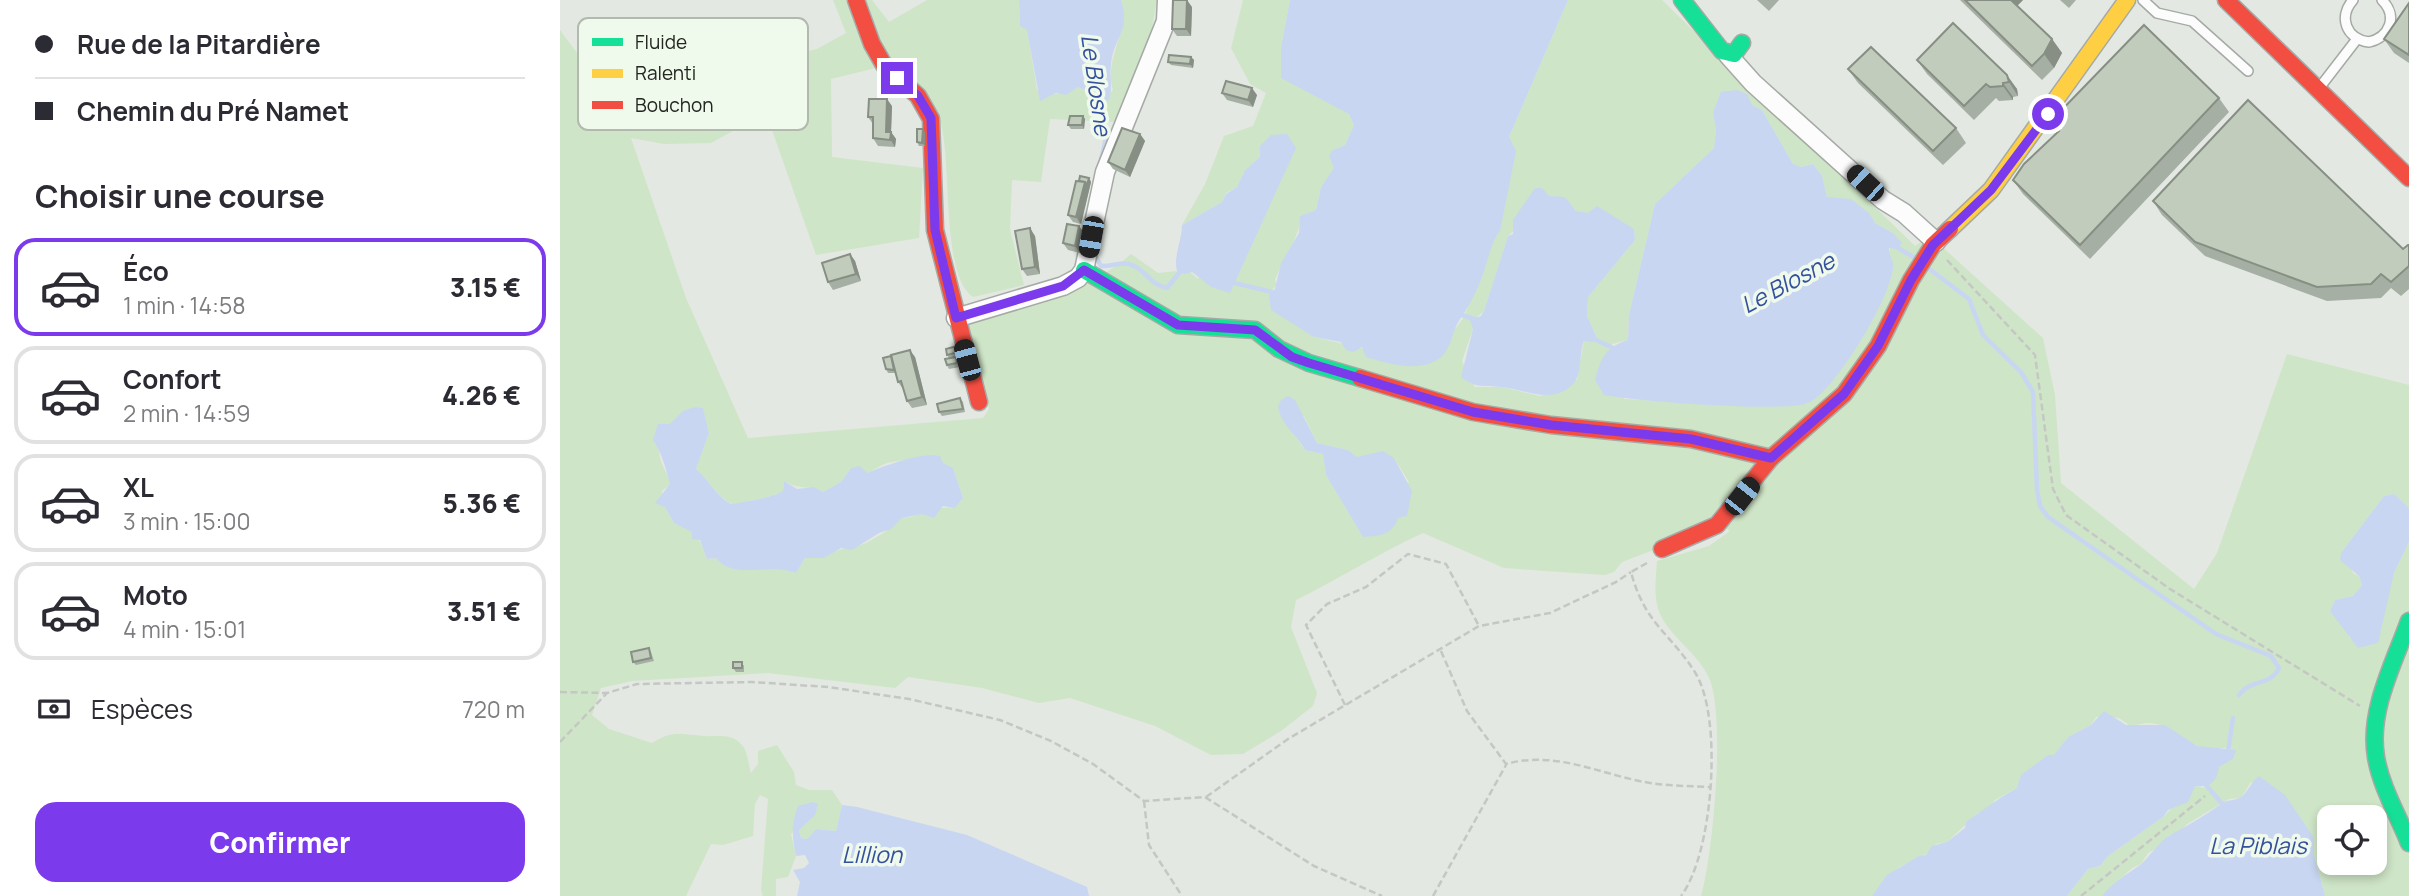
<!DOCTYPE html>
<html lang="fr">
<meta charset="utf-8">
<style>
body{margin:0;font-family:Manrope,sans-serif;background:#f2f2f3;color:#2b2b33;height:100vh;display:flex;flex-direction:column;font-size:26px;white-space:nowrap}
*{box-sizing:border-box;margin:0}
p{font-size:23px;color:#7c7c81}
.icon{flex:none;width:38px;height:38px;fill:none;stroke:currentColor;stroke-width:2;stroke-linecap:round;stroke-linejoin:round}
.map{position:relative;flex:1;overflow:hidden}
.details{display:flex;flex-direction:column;background:#fff;width:560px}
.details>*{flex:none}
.top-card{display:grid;align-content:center;height:154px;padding:0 35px;background:#fff}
.fabs{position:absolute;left:1757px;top:805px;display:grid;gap:14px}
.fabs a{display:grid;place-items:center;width:70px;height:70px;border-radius:14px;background:#fff;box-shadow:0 4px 10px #0003;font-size:35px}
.end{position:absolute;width:32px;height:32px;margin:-16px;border:9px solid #7c3aed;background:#fff;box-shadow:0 0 0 4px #fff}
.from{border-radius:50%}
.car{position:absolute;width:21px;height:42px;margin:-21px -10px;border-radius:9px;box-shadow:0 0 5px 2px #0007;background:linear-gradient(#222 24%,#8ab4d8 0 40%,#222 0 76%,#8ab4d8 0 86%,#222 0)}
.top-card b{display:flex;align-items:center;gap:24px;height:66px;font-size:26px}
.top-card b+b{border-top:2px solid #e1e1e2}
.top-card i{width:18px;height:18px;background:#2b2b33}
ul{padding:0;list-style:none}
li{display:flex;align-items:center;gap:21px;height:98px;margin:0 14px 10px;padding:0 21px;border:4px solid #e1e1e2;border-radius:21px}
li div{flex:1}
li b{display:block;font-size:26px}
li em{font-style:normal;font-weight:800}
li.current{border-color:#7c3aed}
li>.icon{width:63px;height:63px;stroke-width:1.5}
h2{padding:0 35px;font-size:32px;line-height:84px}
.pay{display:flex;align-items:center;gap:18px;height:77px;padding:0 35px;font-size:26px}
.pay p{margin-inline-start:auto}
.action{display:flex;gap:14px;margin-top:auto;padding:14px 35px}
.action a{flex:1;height:80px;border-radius:21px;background:#7c3aed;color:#fff;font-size:28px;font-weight:800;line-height:80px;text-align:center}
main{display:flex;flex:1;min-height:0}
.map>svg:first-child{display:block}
</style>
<main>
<section class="details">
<div class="top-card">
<b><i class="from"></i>Rue de la Pitardière</b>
<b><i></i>Chemin du Pré Namet</b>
</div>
<h2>Choisir une course</h2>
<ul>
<li class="current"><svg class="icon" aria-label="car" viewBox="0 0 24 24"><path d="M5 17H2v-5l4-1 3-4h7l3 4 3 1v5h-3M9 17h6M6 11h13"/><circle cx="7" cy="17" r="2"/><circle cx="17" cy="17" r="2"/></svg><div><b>Éco</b><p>1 min · 14:58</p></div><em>3.15 €</em></li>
<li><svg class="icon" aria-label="car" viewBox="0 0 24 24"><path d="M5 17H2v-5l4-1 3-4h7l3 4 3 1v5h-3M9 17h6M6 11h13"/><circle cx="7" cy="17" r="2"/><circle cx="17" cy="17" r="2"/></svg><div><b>Confort</b><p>2 min · 14:59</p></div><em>4.26 €</em></li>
<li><svg class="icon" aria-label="car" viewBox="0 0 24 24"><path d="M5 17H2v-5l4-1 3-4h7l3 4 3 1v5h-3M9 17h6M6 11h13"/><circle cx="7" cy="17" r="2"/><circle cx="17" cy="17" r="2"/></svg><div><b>XL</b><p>3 min · 15:00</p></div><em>5.36 €</em></li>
<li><svg class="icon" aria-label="car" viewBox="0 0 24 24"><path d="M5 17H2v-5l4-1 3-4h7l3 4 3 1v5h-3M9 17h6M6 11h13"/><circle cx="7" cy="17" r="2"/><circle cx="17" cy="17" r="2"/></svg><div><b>Moto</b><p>4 min · 15:01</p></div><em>3.51 €</em></li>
</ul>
<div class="pay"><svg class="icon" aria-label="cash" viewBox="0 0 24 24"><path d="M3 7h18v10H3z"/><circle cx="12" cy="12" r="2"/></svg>Espèces<p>720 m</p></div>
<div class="action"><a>Confirmer</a></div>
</section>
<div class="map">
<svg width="1849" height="896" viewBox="0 0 1849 896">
<rect width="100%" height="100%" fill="#e3e8e2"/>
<!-- green -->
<path fill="#cfe5c7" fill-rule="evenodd" d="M273,0H312L329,22L367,0H459L460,26L467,29L477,90C493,98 503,93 518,87L543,100L553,90C543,57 571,33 561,0H597L590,39L555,122L490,119L481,182L452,180L450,229L464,285L413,297C381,276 392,163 381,125C374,99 357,82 340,62L271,79L272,157L363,168L359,238L256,255L206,113L151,143L104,144L71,138L126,298L188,438L423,418L429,409L404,323C459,305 528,293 571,254L598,273L617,271L624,274L629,271L638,279L700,157L685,170L677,187L666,193L662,202L622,225L645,184L664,136L693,126L706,93L690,84L671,48L683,0H730L721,47L757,95L789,114L794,125L785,145L773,150L775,168L761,187L756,210L741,216C739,239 723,258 715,280L717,285L711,291L754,337L805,349L896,328L904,317L934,238L940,231L949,137L1008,0H1102L1355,246L1370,236L1483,338L1495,395L1501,483L1634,589L1657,553L1727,354L1849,385V508L1834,494L1824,496L1781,553L1794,574L1799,576L1802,587L1793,596L1775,600L1770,611L1786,629L1790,639L1827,599L1834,573L1849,542V896H1765L1754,855V838L1691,782L1681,798L1669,799L1627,824L1620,832L1609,835L1601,846L1588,853L1581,864L1572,868L1542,896H1507L1528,869L1540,866L1548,856L1603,817L1635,786L1645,788L1659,767L1673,759L1671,747C1660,749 1649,750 1638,746C1614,737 1601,714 1572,727L1559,718L1536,717L1531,725L1508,737L1494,756L1488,755L1457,788L1435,800L1430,808L1418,813L1387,842L1376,844L1370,852L1339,867L1312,896H1141C1153,855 1166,715 1149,678C1138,653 1111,638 1100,614C1093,598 1096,578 1097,561L1149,546L1170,531L1153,519L1091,551L1062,562L1054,572L1045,575L944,568L863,533C819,553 779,579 736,600L731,627L757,693L753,706L721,731L683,754L651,755L595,726L510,698L479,703L422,688L348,677L335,688L208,673L72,681L41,688L32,715L49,729L92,743C115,729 121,735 144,736C157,737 170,733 180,743C188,750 188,763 191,773L198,764V751L217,745L234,772L236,785L249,790H272L282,805L276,831L256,829L247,839L241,838L239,830L258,804L231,834L236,856L228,877L216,879V896H203L201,890L208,799L200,795L195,804L193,836L163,845L151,844L126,896H0V30L40,84L82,98L143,89L186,65L257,49L286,33ZM1192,105L1202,110L1233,164L1241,167L1253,164L1262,176L1267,197L1310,214L1315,223L1333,233L1329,253L1247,404L1195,406L1064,399L1052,344L1068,340L1069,315L1095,204L1154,148L1156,130L1153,113ZM989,196L1005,198L1016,211L1074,229L1075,240L1028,297L1027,316L1037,338L1024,341L1017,380L980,396L942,387H915L902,361L917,317L924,311L948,236ZM135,407L143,409L149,433L136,469C150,481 155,495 172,504C186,502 212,498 223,491L224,481C238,490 250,485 263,492L281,482L291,468L307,473C313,471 320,465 327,463C348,458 373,457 393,468L403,498L395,508C376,505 361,517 342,518C334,526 317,538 306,543C291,549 277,547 264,558H245L236,573C208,562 174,580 156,558L147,559C142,541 133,528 114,523L105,507L102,491L111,484C108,475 102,466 100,458C95,436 118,413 135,407ZM719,412L744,416L757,443L788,450L797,457L834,458L849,482L803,537L766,475L763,454L745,450ZM1769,817H1815V863H1769Z"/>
<!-- water -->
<g fill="#c9d6f1">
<path d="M459,0H561C571,32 554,36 551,64C549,78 554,88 548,101L518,87L506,95L496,93L480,101L467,30L460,26Z"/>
<path d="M730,0H1008L949,137L956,151L940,231C930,243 928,262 922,277C917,290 908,309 900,319C893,329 892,344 884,354C866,375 828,364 806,357L802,347L794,352L786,350L781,342L754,337L711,310L709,295L715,289L721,263L739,233L740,216L756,210L761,187L774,168L769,156L773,150L785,145L794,125L789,114L721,78V47Z"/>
<path d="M1176,90L1187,94L1192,105L1202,110L1233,164L1241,167L1253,164L1262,176L1267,197L1291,199L1310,214L1315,223L1333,233L1342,243L1337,249L1329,248C1329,255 1332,258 1333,264C1335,292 1274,393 1248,403C1224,413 1075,401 1044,395L1035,380C1041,357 1046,347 1068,340L1069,315L1095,204L1154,148L1156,130L1153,113L1161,92Z"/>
<path d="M727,134L736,148L670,293L651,287L632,272L624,274L617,271C613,256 622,241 622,225L662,202L666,194L677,187L685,170L700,157V146L711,135Z"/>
<path d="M975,188H982L989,196L1005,197L1016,211L1028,213L1037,206L1074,229L1075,240L1028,297L1027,316L1037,338L1034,342L1024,341C1019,353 1022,374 1014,383C994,406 965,389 941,387C922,385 918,389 901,377L913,329L910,320L921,316L924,311L948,236L953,234V220Z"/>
<path d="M728,396L735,400L757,443L788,450L797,457L823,451L834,458L852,491L847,516L838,518C832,535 820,536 803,537L766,475L763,454L745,450C737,434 721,426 718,406L721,400Z"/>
<path d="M135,407L143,408L149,433L136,469C150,481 155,495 171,504C185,502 212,498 223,491L224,481L237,489L254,487L263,492L281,482L291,468L300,466L307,473C325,466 360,452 380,456L383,463L393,468L403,498L395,508L383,506L374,518L362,514L342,518L331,529L319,533L292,550L281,548L264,558H245L236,573C208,562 174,581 156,558L147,559L140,540L132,539V532L114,523L105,507L95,503L110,484C106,469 102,453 93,440L98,424H110L123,411Z"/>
<path d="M1834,494L1849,508V542L1834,573L1818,643L1798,648L1770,611L1775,600L1793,596L1802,586L1799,576L1780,560L1781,553L1824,496Z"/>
<path d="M1544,711L1566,725H1605L1637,746L1676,750L1673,759L1659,767C1657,782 1650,788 1635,786L1628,802L1608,810L1603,817L1548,856L1540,866L1528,869L1507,896H1312L1327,875L1359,856L1366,855L1372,846L1387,842L1405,828L1406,822C1423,810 1439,798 1457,788L1461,775L1488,755H1494L1508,737L1531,725Z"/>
<path d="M1699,776L1725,795L1754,838V855L1765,896H1542C1551,884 1567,874 1580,865C1590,857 1598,842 1610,835C1627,826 1646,815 1661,804C1667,799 1676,801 1681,797C1688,792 1691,782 1699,776Z"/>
<path d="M253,802L258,804L255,815L239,830L241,838L247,839L256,829L276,831L282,805L297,807L407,835L527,887L529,896H237L240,882L233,870L244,868L249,863L245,855L236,856C232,837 231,825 238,806Z"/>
</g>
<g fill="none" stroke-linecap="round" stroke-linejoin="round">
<!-- stream -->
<g stroke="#c9d6f1" stroke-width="4.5">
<path d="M541,160L547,134L542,97"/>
<path d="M541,227L535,255L541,266C552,267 564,260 574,266C587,272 591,285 607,288L623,268"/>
<path d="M1333,245L1355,258"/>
<path d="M1368,268L1409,299L1423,335L1461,372L1473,392L1477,490L1480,506L1488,517L1656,634L1711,656L1719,668C1710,687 1691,678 1679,695"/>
<path d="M670,282L716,293"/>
<path d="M899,314L917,320"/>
<path d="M1032,338L1053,348"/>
<path d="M1668,752L1673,718"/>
<path d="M1645,784L1664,806"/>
</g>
<defs>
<g id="lane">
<path d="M1583,0L1597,13L1632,21L1688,71"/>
<path d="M1793,0C1778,17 1786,39 1809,42C1830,37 1838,16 1822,0"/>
<path d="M1760,87L1797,39"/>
</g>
<g id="street">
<path d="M1168,55L1193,83L1323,200L1344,213L1376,242"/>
<path d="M396,318L503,286L518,278L524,270L545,172L606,21L607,0"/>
</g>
<g id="fast">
<path d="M1122,0L1162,51L1174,54L1182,43"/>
<path d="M524,270L618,325L695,330L719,349L749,363L800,378"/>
<path d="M1849,621C1834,663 1808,711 1816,757C1821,787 1838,815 1849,843"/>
</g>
<path id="slow" d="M1390,229L1431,190L1567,0"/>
<g id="jam">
<path d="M296,0L312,44L324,65L358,96L371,119L375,230L419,402"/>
<path d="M1666,0L1849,178"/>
<path d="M800,378L913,412L991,425L1131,439L1211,458"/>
<path d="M1102,549L1157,525L1211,458L1284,394L1318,346L1351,280L1373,245L1390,229"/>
</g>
</defs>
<!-- lane casing -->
<use href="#lane" stroke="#a6aaa6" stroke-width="12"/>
<!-- street casing -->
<use href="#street" stroke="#a6aaa6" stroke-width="21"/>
<!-- fast casing -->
<use href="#fast" stroke="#a6aaa6" stroke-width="19"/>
<!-- slow casing -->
<use href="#slow" stroke="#a6aaa6" stroke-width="19"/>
<!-- jam casing -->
<use href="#jam" stroke="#a6aaa6" stroke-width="19"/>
<!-- path -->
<g stroke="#c5c7c4" stroke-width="2.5" stroke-dasharray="7 3.5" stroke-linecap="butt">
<path d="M1387,260L1475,355L1493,489L1506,515L1610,589L1800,706"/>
<path d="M1087,563L1071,572C1085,625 1111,633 1136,674C1163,720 1153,854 1121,896"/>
<path d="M881,651L907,711L946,764C997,750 1041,775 1090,783C1110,786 1130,786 1150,787"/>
<path d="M0,692L47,693"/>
<path d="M785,705L746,625L767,604L806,587L848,554L886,564L919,626"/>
<path d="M0,742L47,693L77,684L192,682L268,687L349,699L440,720L491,741L533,764L584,801L645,797L754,866L822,896"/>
<path d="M646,797L728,739L919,626L990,613L1056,582L1071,572"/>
<path d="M584,801L589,845L622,896"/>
<path d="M873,896L946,765"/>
<path d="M1521,896L1645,796"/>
</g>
<!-- lane -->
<use href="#lane" stroke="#fbfcfb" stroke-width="9"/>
<!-- street -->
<use href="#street" stroke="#fbfcfb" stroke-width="18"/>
<!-- fast -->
<use href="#fast" stroke="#16e098" stroke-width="16"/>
<!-- slow -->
<use href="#slow" stroke="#ffcf43" stroke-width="16"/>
<!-- jam -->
<use href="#jam" stroke="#f24e42" stroke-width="16"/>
</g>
<!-- wall -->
<g fill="#a6afa3">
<path d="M1197,0H1219L1209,11Z"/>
<path d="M1400,0H1463L1457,6L1492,39L1502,53L1494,68L1482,80Z"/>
<path d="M1500,0H1516L1509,8Z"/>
<path d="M1849,3V63L1834,53L1824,39Z"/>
<path d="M632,7L631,36H617L612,29Z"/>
<path d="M1393,23L1457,89L1458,96L1453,97V100L1439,101L1436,98L1414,120L1367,74L1357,60Z"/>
<path d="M631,57L634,60L633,68L611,65L608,62Z"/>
<path d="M1288,69L1396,128L1406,143L1383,165L1298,83Z"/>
<path d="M662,93L697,95L693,107L667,100Z"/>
<path d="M1659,98L1669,112L1530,259L1463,194L1453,180L1498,133L1490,122Z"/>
<path d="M332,106L331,132L336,139L335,147L318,146L313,138V124L308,117Z"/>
<path d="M523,116L525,119L524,129H511L508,125Z"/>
<path d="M365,132V146H359L357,142Z"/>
<path d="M580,134L585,141L570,177L553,169L548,162Z"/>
<path d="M529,178L531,182L521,224L513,222L508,215L519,181Z"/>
<path d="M1593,201L1843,249L1849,245V289L1841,296L1831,288L1821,298L1767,301L1645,256L1602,215Z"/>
<path d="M519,226L524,233L520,253L508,250L503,243Z"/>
<path d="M475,236L480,274L467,276L462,269Z"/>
<path d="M290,254L295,261L301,281L273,290L268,282Z"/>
<path d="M397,346L399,350L401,356L396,357L399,360L400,367L389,369L387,365L389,358L387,355Z"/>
<path d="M355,357L367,405L352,408L347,401L343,389L338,382L335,373H328L326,369Z"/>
<path d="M400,398L403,402L405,412L382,416L379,412Z"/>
<path d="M91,652L94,661L76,665L73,662Z"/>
<path d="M184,665V672H176L173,668Z"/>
</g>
<!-- shaded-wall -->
<g fill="#878f84">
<path d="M627,0L632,7L631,36L626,29Z"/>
<path d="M1449,0H1463L1455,8Z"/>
<path d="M1492,39L1502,53L1494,68L1484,54Z"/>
<path d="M631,57L634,60L633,68L630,64Z"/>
<path d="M1447,75L1457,89L1458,96L1449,82Z"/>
<path d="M1443,83L1453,97V100L1443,86Z"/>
<path d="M692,88L697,95L693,107L688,100Z"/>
<path d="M327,99L332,106L331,132L336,139L335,147L326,132Z"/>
<path d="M523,116L525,119L524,129L522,125Z"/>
<path d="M363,129L365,132V146L362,143Z"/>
<path d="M580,134L585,141L570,177L565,170Z"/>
<path d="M529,178L531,182L521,224L516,217L525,182Z"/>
<path d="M519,226L524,233L520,253L515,246Z"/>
<path d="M470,228L475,236L480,274L475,267Z"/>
<path d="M290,254L295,261L301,281L296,274Z"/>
<path d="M350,350L355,357L367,405L362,397Z"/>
</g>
<!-- building -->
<g fill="#c1ccbd" stroke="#878f84" stroke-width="2">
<path d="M613,0H627L626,29H612Z"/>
<path d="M1405,0H1451L1492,39L1484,54L1472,66Z"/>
<path d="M1849,3V55L1824,39Z"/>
<path d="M1393,23L1447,75L1449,82L1443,83V86L1430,87L1426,84L1404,106L1357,60Z"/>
<path d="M1584,25L1659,98L1520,245L1453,180L1464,164L1499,131L1490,122Z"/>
<path d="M1311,47L1396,128L1373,151L1288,69Z"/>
<path d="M609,55L631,57L630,64L608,62Z"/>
<path d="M666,81L692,88L688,100L662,93Z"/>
<path d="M309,99H327L326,132H331L330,140L313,138V117H308Z"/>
<path d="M1688,100L1843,249L1848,245H1849V266L1831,282L1821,274L1811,284L1757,287L1635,242L1593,201Z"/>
<path d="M510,116H523L522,125H508Z"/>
<path d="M562,128L580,134L565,170L548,162Z"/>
<path d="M357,129H363L362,143L357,142Z"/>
<path d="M520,176L529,178L527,185L525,182L519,181Z"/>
<path d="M516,181L525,182L516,217L508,215Z"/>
<path d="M507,224L519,226L515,246L503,243Z"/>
<path d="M470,228L475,267L462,269L455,231Z"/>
<path d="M290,254L296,274L268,282L262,263Z"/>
<path d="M397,346L398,352L387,355L386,349Z"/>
<path d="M350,350L362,397L347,401L341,381L338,382L331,355Z"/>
<path d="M331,356L334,370L326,369L323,358Z"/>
<path d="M396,357L397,363L387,365L385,359Z"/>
<path d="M400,398L403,409L379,412L377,404Z"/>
<path d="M89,648L91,658L73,662L71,652Z"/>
<rect x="173" y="662" width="9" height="6"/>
</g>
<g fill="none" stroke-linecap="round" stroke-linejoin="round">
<!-- route -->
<path stroke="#7c3aed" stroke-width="9" d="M337,78L358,96L371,118L375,230L396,318L503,286L524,270L618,325L695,330L732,357L749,363L913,412L991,425L1131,439L1211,458L1284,394L1318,346L1351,280L1373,245L1431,190L1488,114"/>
</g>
<g text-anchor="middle" stroke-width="7" stroke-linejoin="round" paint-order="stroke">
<!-- water labels -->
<g font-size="23" font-style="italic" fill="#35519e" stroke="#eff9ec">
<text transform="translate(536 85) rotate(82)" y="8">Le Blosne</text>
<text transform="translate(1228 283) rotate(-28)" y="8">Le Blosne</text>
<text x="1698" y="854">La Piblais</text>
<text x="312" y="863">Lillion</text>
</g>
</g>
<!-- legend -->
<rect x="18" y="18" width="230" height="112" rx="10" fill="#eff9ec" stroke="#b2b9af" stroke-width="2"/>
<rect x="32" y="38" width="31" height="8" fill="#16e098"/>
<rect x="32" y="69" width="31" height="9" fill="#ffcf43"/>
<rect x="32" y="101" width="31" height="8" fill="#f24e42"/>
<g font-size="19" fill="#222520">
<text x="75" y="49">Fluide</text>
<text x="75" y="80">Ralenti</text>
<text x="75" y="112">Bouchon</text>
</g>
</svg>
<div class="fabs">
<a><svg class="icon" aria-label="locate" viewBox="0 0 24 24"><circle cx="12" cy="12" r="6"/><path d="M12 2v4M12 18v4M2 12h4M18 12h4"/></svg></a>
</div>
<i class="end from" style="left:1488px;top:114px"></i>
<i class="end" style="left:337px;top:78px"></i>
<i class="car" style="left:1305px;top:183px;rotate:313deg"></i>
<i class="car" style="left:531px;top:237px;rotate:190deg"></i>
<i class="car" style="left:407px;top:360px;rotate:345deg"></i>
<i class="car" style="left:1182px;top:496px;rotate:38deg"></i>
</div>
</main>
